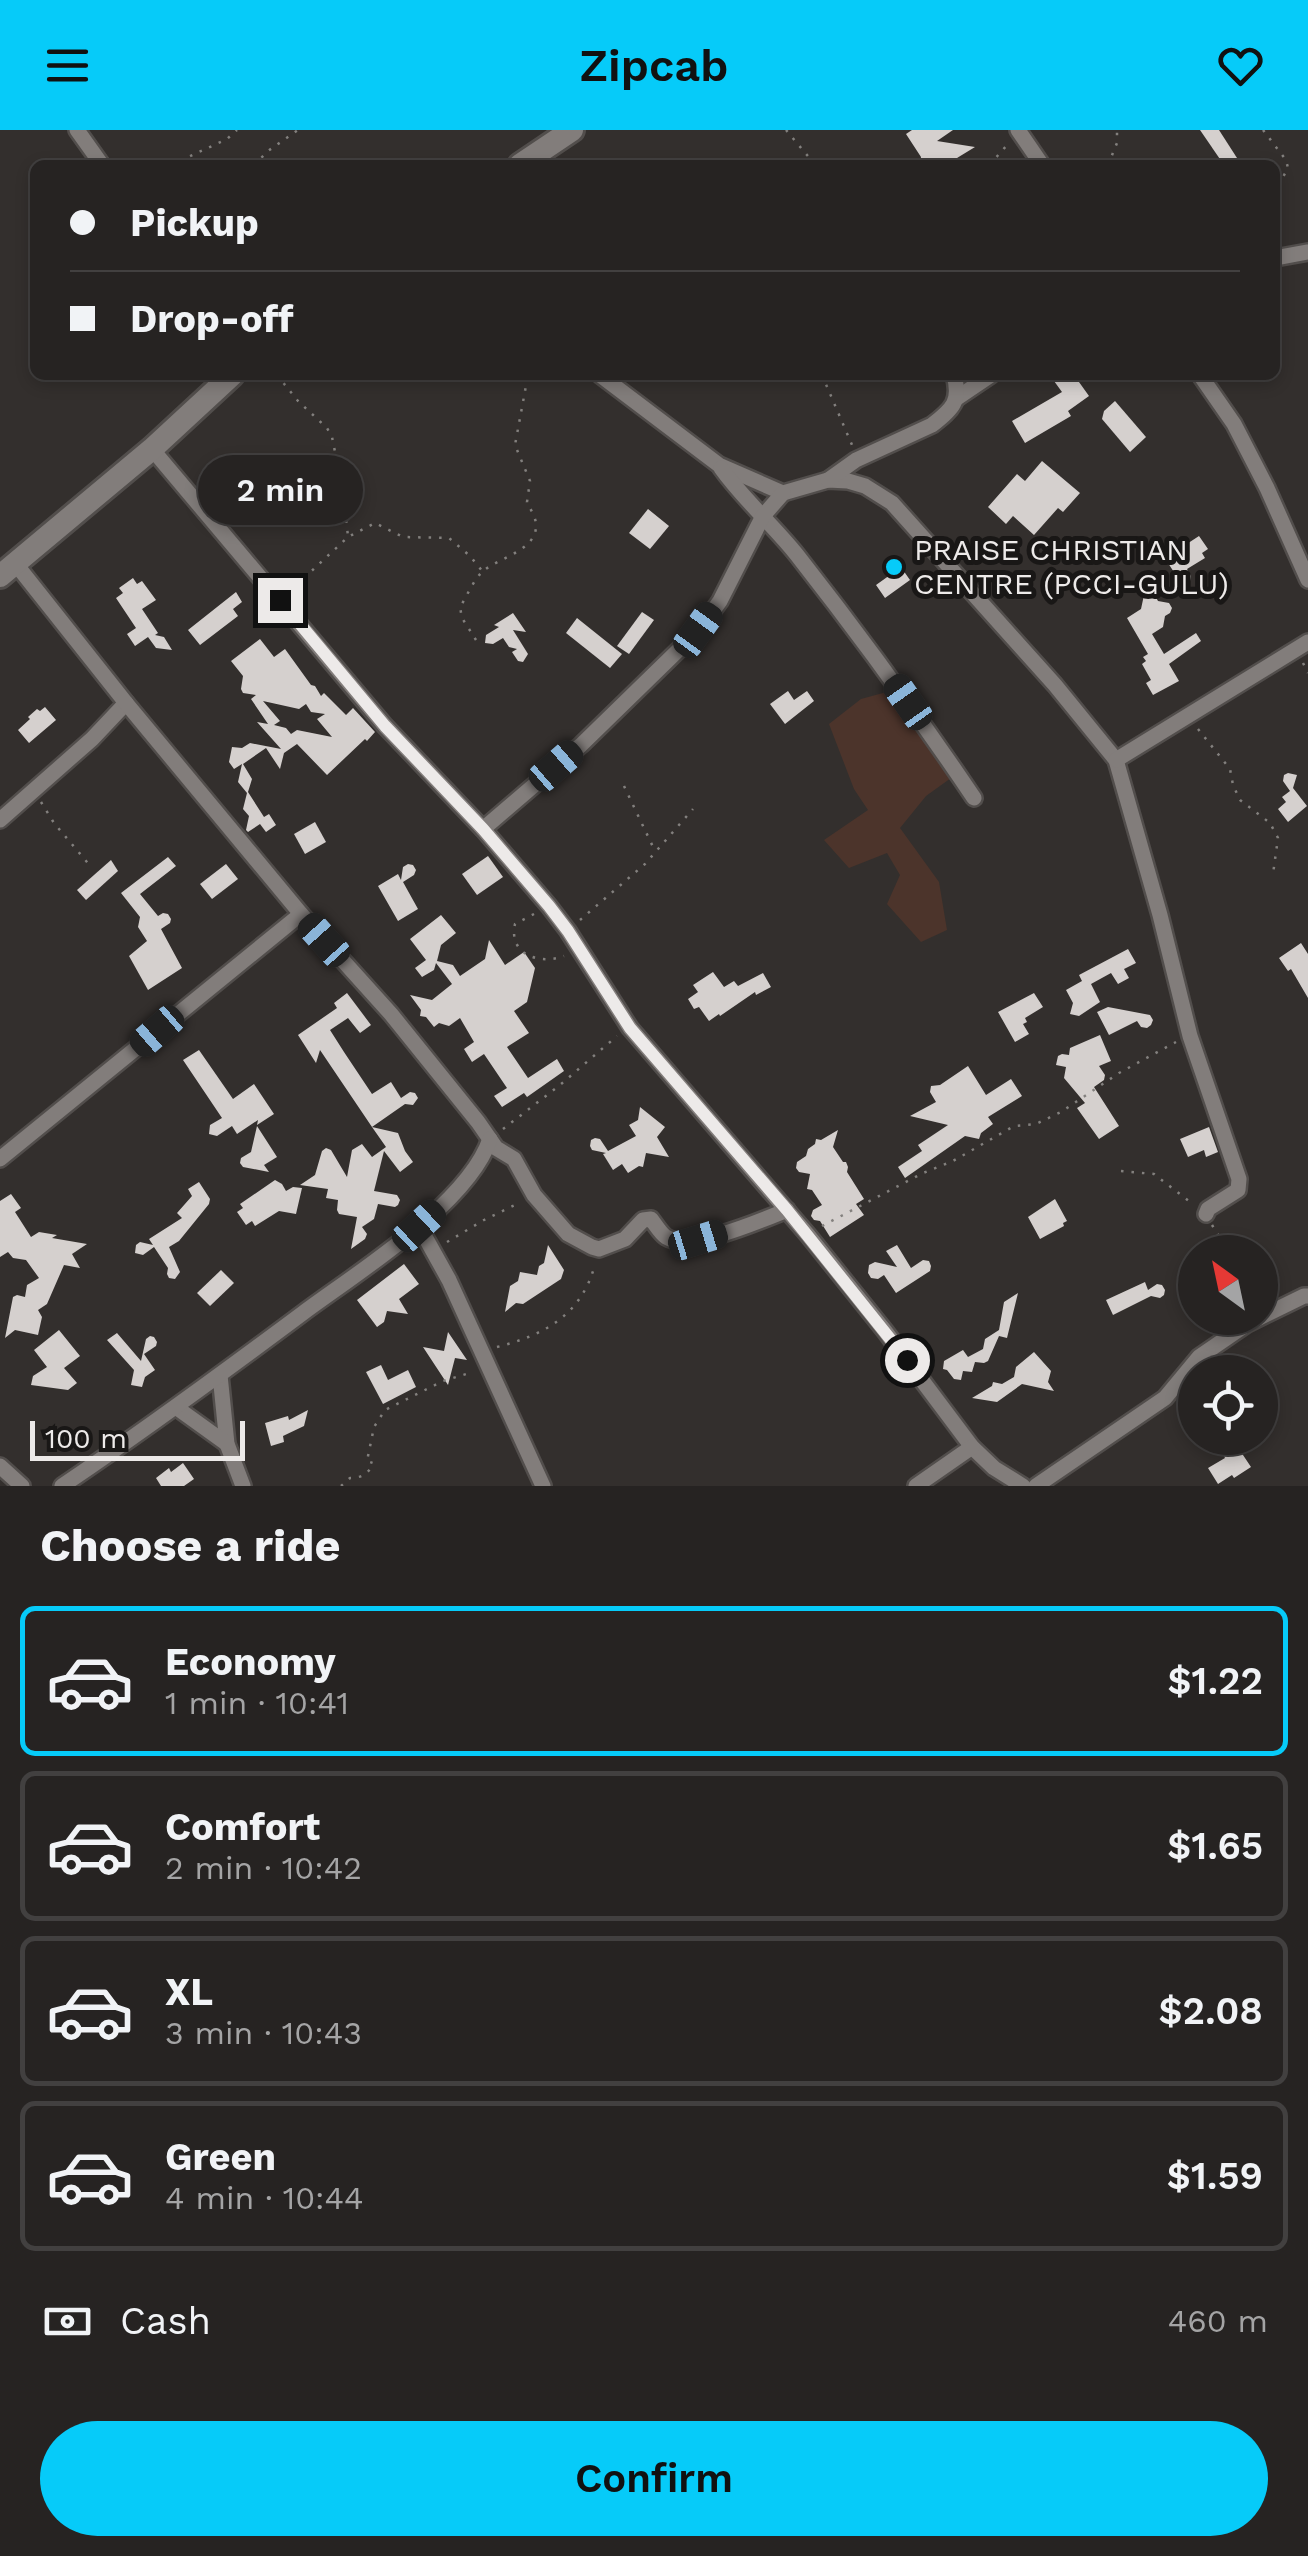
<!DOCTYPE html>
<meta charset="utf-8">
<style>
body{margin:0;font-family:"Work Sans",sans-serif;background:#322f2f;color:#f1f3f6;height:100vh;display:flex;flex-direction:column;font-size:38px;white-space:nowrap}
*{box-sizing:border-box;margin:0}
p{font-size:32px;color:#a4a4a5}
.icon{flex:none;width:55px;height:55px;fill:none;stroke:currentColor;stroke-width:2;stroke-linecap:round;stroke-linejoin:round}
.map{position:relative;height:1356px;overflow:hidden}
.drawer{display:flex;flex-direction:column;background:#262322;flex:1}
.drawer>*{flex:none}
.banner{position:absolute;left:30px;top:30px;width:1250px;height:220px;border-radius:15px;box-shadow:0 5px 15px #0003,0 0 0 2px #424040;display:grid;align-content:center;height:220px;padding:0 40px;background:#262322}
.needle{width:65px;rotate:327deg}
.fabs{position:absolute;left:1178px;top:1105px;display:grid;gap:20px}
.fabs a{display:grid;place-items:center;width:100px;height:100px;border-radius:50%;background:#262322;box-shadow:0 5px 15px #0003,0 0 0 2px #424040;font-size:50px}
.scale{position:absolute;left:30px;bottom:25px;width:215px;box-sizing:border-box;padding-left:10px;border:5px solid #edeae9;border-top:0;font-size:28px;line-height:35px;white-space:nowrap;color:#edeae9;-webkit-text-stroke:8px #191716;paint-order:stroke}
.end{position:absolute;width:45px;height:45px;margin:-22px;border:12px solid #edeae9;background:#111;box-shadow:0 0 0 5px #111}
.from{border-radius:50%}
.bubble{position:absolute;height:70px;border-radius:35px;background:#262322;box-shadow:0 5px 15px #0003,0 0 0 2px #424040;font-size:32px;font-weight:600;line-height:70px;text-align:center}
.car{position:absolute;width:30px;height:60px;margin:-30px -15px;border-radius:12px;box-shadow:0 0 8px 2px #0007;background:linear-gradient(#222 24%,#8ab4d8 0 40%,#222 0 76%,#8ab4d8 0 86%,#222 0)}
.banner b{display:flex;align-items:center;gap:35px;height:95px;font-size:38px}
.banner b+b{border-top:2px solid #424040}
.banner i{width:25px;height:25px;background:#f1f3f6}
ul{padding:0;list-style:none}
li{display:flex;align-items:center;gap:30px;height:150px;margin:0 20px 15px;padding:0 20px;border:5px solid #424040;border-radius:15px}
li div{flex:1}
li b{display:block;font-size:38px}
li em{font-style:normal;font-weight:600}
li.on{border-color:#06cbf9}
li>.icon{width:90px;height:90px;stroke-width:1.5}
h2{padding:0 40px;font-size:45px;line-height:120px}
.pay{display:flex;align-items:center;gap:25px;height:110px;padding:0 40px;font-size:38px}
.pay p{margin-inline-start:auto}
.button{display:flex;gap:20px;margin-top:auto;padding:20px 40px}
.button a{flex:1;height:115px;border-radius:60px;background:#06cbf9;color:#111;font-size:40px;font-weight:600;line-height:115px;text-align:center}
header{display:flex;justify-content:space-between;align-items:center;height:130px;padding:0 40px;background:#06cbf9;color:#111;font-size:45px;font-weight:600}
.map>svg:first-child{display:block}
</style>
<header><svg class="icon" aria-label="menu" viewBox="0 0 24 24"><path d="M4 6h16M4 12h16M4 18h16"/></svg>Zipcab<svg class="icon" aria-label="heart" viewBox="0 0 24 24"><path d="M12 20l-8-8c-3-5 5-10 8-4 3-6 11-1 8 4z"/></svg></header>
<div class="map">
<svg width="1308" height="1356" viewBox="0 0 1308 1356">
<rect width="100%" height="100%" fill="#332f2d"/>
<!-- green -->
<path fill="#4c342b" d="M894,560L951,648L926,666L900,698L939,752L947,800L921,812L887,774L900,745L887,723L849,738L824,710L868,680L854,659L829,594L861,569Z"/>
<!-- building -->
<g fill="#d5d0ce" fill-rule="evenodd">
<path d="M912,0H953L937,11L975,17L957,28L962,35H920L921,27L906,4Z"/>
<path d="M1200,0H1219L1237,28L1224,35Z"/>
<path d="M1062,245H1074L1089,266L1068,281L1071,286L1025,313L1012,291L1062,262L1054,251Z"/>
<path d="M1115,271L1146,307L1130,322L1102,289L1104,281Z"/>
<path d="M1042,331L1080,363L1063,382L1058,378L1034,405L1013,386L1006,394L988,377L1017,344L1025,351Z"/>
<path d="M648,379L669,396L650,419L629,403Z"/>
<path d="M1199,406L1208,419L1202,423L1205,428L1187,439L1191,446L1190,451L1181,453L1168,433L1177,428L1173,423Z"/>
<path d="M898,433L910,450L885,468L876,455L890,445L887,441Z"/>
<path d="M133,448L137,454L142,451L156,470L142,479L158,503L155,505L164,507L172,520L156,518L148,507L135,516L127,504L136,498L116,468L123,463L119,458Z"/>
<path d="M1147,451L1158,471L1169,473L1172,478L1170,483L1165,486L1163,497L1152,504L1164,524L1196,503L1201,511L1169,534L1179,551L1153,565L1146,553L1151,550L1142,534L1146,531L1143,527L1148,524L1127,488L1141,479Z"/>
<path d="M236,462L242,472L233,479L238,486L200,515L188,500Z"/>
<path d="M642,482L654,490L629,524L617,516Z"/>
<path d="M513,483L526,502L513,500L528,524L523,532L518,531L512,522L517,519L509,517L503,508L493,514L485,513L486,505L499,497L494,495Z"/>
<path d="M577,488L622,524L610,538L566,503Z"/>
<path d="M260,509L274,527L285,519L311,555L315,556L321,566L324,563L346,585L353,578L375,602L367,611L365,609L327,645L297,614L284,623L280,639L266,618L243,634L252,649L248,662L264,687L269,684L276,695L266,702L260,694L248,702L246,700L249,686L243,679L247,663L238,652L242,634L234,639L229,632L232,617L242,618L250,613L281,619L257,592L268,594L251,569L256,565L243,563L241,559L243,546L231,531ZM263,571L299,579L306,574L311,582L325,584L317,589L332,607L297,600L291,604L286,598L274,595L280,591Z"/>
<path d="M788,561L794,570L807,561L814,571L785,594L770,574Z"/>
<path d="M45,577L56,590L29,613L18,600L30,589L28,587L37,579L40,581Z"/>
<path d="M1288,643L1297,645L1293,658L1307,676L1288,692L1278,679L1286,672L1282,667L1290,661L1283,651L1284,645Z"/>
<path d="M315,692L326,712L305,724L294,704Z"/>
<path d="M488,726L503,747L477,765L462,744Z"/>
<path d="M168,727L176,736L140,764L158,786L163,783L168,784L171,789L170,793L161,799L182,838L148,860L129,826L147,811L138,797L140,787L121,763Z"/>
<path d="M111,730L118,741L86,770L77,760Z"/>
<path d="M226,734L238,749L212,769L200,754Z"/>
<path d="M408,734L413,735L416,740L414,745L403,752L418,779L398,791L378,756L398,744L401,750L403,737Z"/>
<path d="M441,785L456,803L441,815L437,831L453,835L460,846L485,829L489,810L505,835L524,822L535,838L527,872L514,881L529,903L507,917L528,948L557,929L564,941L527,967L524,963L502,977L494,966L507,958L484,924L472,932L464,919L474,912L460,888L449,896L439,893L434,897L426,887L420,886L421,880L410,865L432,870L452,854L436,833L434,840L422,847L415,838L426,830L410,809Z"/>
<path d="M1301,813L1308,824V868L1291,839L1288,841L1279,828Z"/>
<path d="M1128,819L1136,833L1124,839L1129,848L1118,854L1111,843L1091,854L1100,872L1079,886L1070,884L1073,873L1066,860L1082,851L1079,845Z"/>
<path d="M713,842L724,857L734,851L738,856L763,843L771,857L756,865L755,862L720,886L719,884L709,891L699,877L694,879L688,869L698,862L693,855Z"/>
<path d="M347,863L371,895L360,903L348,888L330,900L344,922L372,964L391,952L401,968L410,962L415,963L418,968L413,975L405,974L372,997L320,920L316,933L298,905L337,878L334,873Z"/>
<path d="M1034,863L1043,877L1025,888L1027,892L1023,894L1029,904L1015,912L998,882Z"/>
<path d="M1108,877L1150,885L1153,890L1151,895L1147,898L1141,897L1137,891L1109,905L1097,882Z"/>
<path d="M1100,905L1111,931L1099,936L1105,945L1104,950L1094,957L1119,996L1099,1009L1077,978L1085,973L1064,948L1066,937L1056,935L1058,926L1062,924L1069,925L1070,918Z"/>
<path d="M199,920L233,969L254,954L274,984L257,995L258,990L237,1004L232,996L217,1006L209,1004L210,995L222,988L183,930Z"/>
<path d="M968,936L986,965L1011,949L1022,966L988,987L993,994L981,1003L979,1009L965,1006L905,1048L898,1037L922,1021L918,1015L948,995L910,986L936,972L930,962L931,956L940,955Z"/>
<path d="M640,977L665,997L657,1007L669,1027L646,1023L643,1037L639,1036L628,1043L622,1034L613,1040L603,1024L606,1023L592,1020L590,1016L591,1010L595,1008L600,1009L608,1021L636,1006L629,995L638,990Z"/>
<path d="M257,996L277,1027L264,1035L269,1042L243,1037L240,1033L241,1028L251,1022Z"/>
<path d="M372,997L398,1003L405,1021L413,1032L400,1042L384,1021L374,1061L397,1065L400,1070L398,1075L395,1077L378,1074L374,1089L362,1097L367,1104L365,1109L351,1119L357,1087L339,1084L337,1080L338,1070L326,1068L328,1059L300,1055L315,1045L322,1021L326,1018L331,1020L347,1047L352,1020L362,1014L372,1027L386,1017Z"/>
<path d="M1209,997L1218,1022L1206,1027L1204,1020L1188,1027L1180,1009Z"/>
<path d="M838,1000L833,1017L843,1032H846L848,1037L847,1042L864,1069L856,1074L864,1085L830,1107L820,1091L814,1090L811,1086L813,1080L822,1075L812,1060L807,1059L810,1044L799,1042L796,1038L797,1032L806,1026L808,1019L815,1014L816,1009L821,1010Z"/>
<path d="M275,1050L282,1054L286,1061L293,1057L302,1058L296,1084L279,1081L255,1096L252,1091L246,1095L237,1082L243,1078L240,1074Z"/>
<path d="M199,1052L210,1069L209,1074L179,1111L169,1117L180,1142L175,1149L169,1148L167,1144L168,1138L154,1117L143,1125L135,1123L136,1115L140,1112L153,1115L149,1109L182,1088L177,1083L192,1066L188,1059Z"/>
<path d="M11,1064L21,1078L15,1082L31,1107L39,1102L57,1105L52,1108L87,1114L72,1124L80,1138L64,1135L47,1174L38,1180L42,1187L38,1205L15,1200L5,1208L13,1167L17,1165L25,1167L27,1155L39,1148L26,1130L13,1128L8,1122L0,1127V1071Z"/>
<path d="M1055,1069L1067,1091L1063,1093L1064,1096L1040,1109L1028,1087Z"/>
<path d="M548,1115L564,1140L561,1149L523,1174L516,1173L505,1182L510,1156L518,1151L520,1142L537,1145L539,1136L544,1133Z"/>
<path d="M897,1115L911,1138L923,1130L929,1131L931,1136L930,1141L896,1163L884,1145L878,1149L871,1148L868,1143L869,1135L875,1132L897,1137L886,1121Z"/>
<path d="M404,1134L419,1154L399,1169L408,1184L387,1181L384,1192L377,1197L357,1170Z"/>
<path d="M221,1140L234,1153L210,1176L197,1163Z"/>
<path d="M1145,1152L1148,1160L1157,1154L1162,1155L1165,1160L1164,1165L1160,1168L1151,1166L1113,1185L1106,1170Z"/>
<path d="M1018,1163L1007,1208L999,1206L988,1231L984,1233L975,1232L972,1242L963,1241L961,1250L954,1249L947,1240L943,1239L944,1231L963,1220L968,1227L983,1219L985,1209L999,1200L1004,1172Z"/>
<path d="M59,1200L80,1226L64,1238L77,1253L68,1260L31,1255L33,1246L47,1237L34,1220Z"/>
<path d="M448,1202L467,1230L455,1228L448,1255L423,1217L444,1221Z"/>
<path d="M117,1203L141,1231L146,1209L150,1206L154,1207L157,1212L156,1216L144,1224L155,1240L145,1247L142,1257L131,1255L134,1240L107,1210Z"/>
<path d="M1034,1222L1051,1241L1048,1252L1054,1261L1022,1254L997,1272L972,1268L992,1256L993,1252L1002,1254L1014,1247L1016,1237Z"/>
<path d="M381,1235L388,1250L408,1240L416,1257L383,1274L366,1242Z"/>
<path d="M308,1280L304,1296L283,1306L284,1312L271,1316L265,1293L288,1286L289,1290Z"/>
<path d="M1237,1316L1251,1337L1234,1348L1232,1345L1218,1354L1208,1338L1225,1328L1223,1324Z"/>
<path d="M183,1333L194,1349L184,1356H161L156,1348L169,1338L171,1342Z"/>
</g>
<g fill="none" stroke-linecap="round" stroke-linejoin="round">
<defs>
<g id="minor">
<path d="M77,0L102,35"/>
<path d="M1018,0L1042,35"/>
<path d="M1275,128L1308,122"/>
<path d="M600,245L719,335L783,363L828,350L848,351L865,356L892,373L1055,555L1116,630L1160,785L1190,906L1239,1049L1238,1060L1208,1079L1206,1084"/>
<path d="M1200,245L1234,294L1267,358L1308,450"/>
<path d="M957,268L991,245"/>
<path d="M152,319L385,596L483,699L549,776L568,801L630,898L808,1105L885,1201L972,1317L994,1338L1023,1356"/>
<path d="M721,338C744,370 773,395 797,425C859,504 918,585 974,668"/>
<path d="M828,350L856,330L932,295C953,279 961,271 954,245"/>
<path d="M1116,630L1308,512"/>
<path d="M0,690L92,609L126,573"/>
<path d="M483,699L581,615L699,500L720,471L763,386L783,363"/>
<path d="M301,784L391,884L478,992L496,1018L514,1029L534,1065L568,1104L592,1117L599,1119L625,1109L643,1090L651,1089C655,1094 661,1104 666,1107C690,1122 762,1090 787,1080"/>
<path d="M0,1029L301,784L126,573L15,433"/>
<path d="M419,1096L449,1150L543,1356"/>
<path d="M220,1245L227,1314L243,1356"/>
<path d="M177,1278L227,1314"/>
<path d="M0,1336L22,1356"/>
<path d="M62,1356C144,1301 224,1242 303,1183C358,1142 468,1074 490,1009"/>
<path d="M916,1356L972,1317"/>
<path d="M1036,1356L1165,1268L1199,1227L1247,1194L1304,1166H1308"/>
</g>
<g id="secondary">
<path d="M520,35L572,0"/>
<path d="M0,446L152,319L232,245"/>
</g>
</defs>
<!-- minor casing -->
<use href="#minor" stroke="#524e4c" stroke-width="20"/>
<!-- secondary casing -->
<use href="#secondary" stroke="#524e4c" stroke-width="28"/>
<!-- path -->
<g stroke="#83807e" stroke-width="2.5" stroke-dasharray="2.5 8" stroke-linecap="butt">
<path d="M786,0L812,31"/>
<path d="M1263,0L1286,30L1288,38L1283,47"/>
<path d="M171,35L227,9L237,0"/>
<path d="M254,35L268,21L298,0"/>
<path d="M994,35L992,32L1008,14"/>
<path d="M1108,35L1117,13V0"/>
<path d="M277,245L298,271L327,298L332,307L342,356L348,406"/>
<path d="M822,245L852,315"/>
<path d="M289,462L348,407L375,393L403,407L449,408L470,426L483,442"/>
<path d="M476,510L462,488L460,477C467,466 473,451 482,442C497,428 537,421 536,395C536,387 530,379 527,372L530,351L515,315L528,245"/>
<path d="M1303,533L1308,543"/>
<path d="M1198,599L1230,639L1233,655L1240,670L1270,693L1278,708L1273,744"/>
<path d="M624,656L654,719"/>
<path d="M41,672L54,693L92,738"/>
<path d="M534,784L515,794C508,825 540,835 564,826"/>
<path d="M580,790L645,734L693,679"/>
<path d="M503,999L560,955L617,906"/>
<path d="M1121,1041L1154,1044L1194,1075"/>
<path d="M1212,1095L1229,1122"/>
<path d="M822,1096L923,1043L953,1031L1014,996L1036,994L1061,982L1119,943L1176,912"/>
<path d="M447,1112L484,1090L519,1073"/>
<path d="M497,1217C544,1205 582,1185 595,1134"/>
<path d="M341,1356L350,1348C361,1348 369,1344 373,1333L367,1331L374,1297L385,1280L443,1251L473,1242"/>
</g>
<!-- minor -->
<use href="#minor" stroke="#827d7b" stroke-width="15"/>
<!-- secondary -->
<use href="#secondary" stroke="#827d7b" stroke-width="22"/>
</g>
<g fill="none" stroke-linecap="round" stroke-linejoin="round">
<!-- route -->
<path stroke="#edeae9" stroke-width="12" d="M280,470L385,596L483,699L549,776L568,801L630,898L787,1080L907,1230"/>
</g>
<!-- markers -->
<circle fill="#06cbf9" stroke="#191716" stroke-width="4" cx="894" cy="437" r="10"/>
<g text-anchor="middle" stroke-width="10" stroke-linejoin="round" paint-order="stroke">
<!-- poi labels -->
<g font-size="30" fill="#edeae9" stroke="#191716" text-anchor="start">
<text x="914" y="430">PRAISE CHRISTIAN<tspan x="914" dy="34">CENTRE (PCCI-GULU)</tspan></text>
</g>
</g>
</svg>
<div class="fabs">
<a><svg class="needle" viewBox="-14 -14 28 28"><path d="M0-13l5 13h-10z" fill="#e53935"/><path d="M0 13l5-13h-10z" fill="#a4a4a5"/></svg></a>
<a><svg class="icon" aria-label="locate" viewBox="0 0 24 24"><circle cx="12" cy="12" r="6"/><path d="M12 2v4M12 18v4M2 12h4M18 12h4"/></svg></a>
</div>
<div class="scale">100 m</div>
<i class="end from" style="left:907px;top:1230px"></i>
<i class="end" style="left:280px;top:470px"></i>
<div class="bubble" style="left:198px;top:325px;width:165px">2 min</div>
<i class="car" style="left:698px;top:500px;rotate:36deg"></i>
<i class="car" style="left:908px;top:572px;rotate:325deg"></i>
<i class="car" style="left:556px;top:636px;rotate:49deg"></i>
<i class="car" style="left:324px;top:810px;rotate:318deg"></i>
<i class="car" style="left:157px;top:901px;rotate:229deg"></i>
<i class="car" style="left:419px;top:1096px;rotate:47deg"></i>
<i class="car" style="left:698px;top:1110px;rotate:73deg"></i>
<div class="banner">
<b><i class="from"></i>Pickup</b>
<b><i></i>Drop-off</b>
</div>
</div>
<section class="drawer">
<h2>Choose a ride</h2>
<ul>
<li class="on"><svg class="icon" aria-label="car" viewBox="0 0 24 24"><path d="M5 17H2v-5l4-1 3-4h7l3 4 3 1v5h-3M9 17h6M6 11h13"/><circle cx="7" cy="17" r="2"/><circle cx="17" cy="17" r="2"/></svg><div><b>Economy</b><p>1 min · 10:41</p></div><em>$1.22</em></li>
<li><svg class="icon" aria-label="car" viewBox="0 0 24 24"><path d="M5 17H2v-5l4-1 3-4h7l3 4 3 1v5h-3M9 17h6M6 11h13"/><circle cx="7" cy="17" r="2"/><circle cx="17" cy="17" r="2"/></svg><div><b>Comfort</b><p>2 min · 10:42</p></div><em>$1.65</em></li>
<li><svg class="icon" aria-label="car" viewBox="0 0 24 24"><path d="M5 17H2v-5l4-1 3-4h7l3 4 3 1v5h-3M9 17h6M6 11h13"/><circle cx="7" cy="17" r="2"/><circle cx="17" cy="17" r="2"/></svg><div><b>XL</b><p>3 min · 10:43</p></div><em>$2.08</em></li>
<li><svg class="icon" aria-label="car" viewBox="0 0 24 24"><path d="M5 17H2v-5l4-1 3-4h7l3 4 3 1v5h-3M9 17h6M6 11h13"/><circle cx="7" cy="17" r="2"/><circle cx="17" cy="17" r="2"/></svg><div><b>Green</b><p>4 min · 10:44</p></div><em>$1.59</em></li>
</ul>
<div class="pay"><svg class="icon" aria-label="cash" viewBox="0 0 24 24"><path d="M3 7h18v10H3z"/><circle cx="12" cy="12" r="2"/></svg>Cash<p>460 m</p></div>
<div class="button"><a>Confirm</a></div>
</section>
